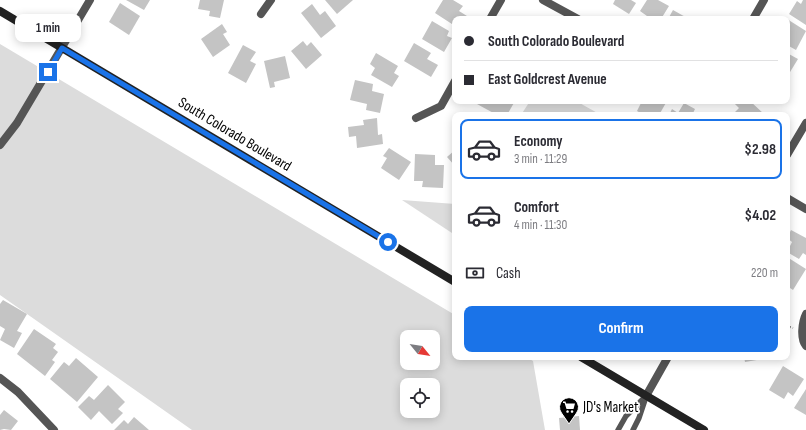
<!DOCTYPE html>
<meta charset="utf-8">
<style>
body{margin:0;font-family:"Sofia Sans Condensed",sans-serif;background:#f7f7f7;color:#2b2b33;height:100vh;display:flex;flex-direction:column;font-size:15px;white-space:nowrap}
*{box-sizing:border-box;margin:0}
p{font-size:13px;color:#7c7c81}
.icon{flex:none;width:22px;height:22px;fill:none;stroke:currentColor;stroke-width:2;stroke-linecap:round;stroke-linejoin:round}
.map{position:relative;flex:1;overflow:hidden}
.panel{position:absolute;left:452px;top:112px;width:338px;height:248px;display:flex;flex-direction:column;background:#fff;border-radius:8px;box-shadow:0 2px 10px #0003}
.panel>*{flex:none}
.top-card{position:absolute;left:452px;top:16px;width:338px;height:88px;border-radius:8px;box-shadow:0 2px 10px #0003;display:grid;align-content:center;height:88px;padding:0 12px;background:#fff}
.needle{width:26px;rotate:120deg}
.tools{position:absolute;left:400px;top:330px;display:grid;gap:8px}
.tools a{display:grid;place-items:center;width:40px;height:40px;border-radius:8px;background:#fff;box-shadow:0 2px 10px #0003;font-size:20px}
.end{position:absolute;width:18px;height:18px;margin:-9px;border:5px solid #1a73e8;background:#fff;box-shadow:0 0 0 2px #fff}
.from{border-radius:50%}
.bubble{position:absolute;height:28px;border-radius:8px;background:#fff;box-shadow:0 2px 10px #0003;font-size:13px;font-weight:700;line-height:28px;text-align:center}
.top-card b{display:flex;align-items:center;gap:14px;height:38px;font-size:15px}
.top-card b+b{border-top:1px solid #e1e1e2}
.top-card i{width:10px;height:10px;background:#2b2b33}
ul{padding:7px 0 0;list-style:none}
li{display:flex;align-items:center;gap:12px;height:60px;margin:0 8px 6px;padding:0 4px;border:2px solid transparent;border-radius:8px}
li div{flex:1}
li b{display:block;font-size:15px}
li em{font-style:normal;font-weight:700}
li.on{border-color:#1a73e8}
li>.icon{width:36px;height:36px;stroke-width:1.5}
.pay{display:flex;align-items:center;gap:10px;height:44px;padding:0 12px;font-size:15px}
.pay p{margin-inline-start:auto}
.primary-button{display:flex;gap:8px;margin-top:auto;padding:8px 12px}
.primary-button a{flex:1;height:46px;border-radius:8px;background:#1a73e8;color:#fff;font-size:16px;font-weight:700;line-height:46px;text-align:center}
.map>svg:first-child{display:block}
</style>
<div class="map">
<svg width="806" height="430" viewBox="0 0 806 430">
<rect width="100%" height="100%" fill="#fff"/>
<!-- green -->
<g fill="#dcdcdc" fill-rule="evenodd">
<path d="M0,44L455,315V357H526L533,361L545,430H192L0,295ZM407,337H433V363H407ZM407,385H433V411H407Z"/>
<path d="M530,101H576L601,115H521Z"/>
<path d="M402,200L455,204V235Z"/>
</g>
<!-- building -->
<g fill="#c4c4c4">
<path d="M126,0H150L144,10Z"/>
<path d="M200,0H224L220,18L209,16L210,11L198,9Z"/>
<path d="M325,0H353L337,14Z"/>
<path d="M443,0H453L463,6L459,11L467,16L465,19H455V26L435,13Z"/>
<path d="M615,0H631L636,3L629,14L613,4Z"/>
<path d="M647,0H658L669,6L661,19H646L647,16L640,11Z"/>
<path d="M803,0H806V25L789,14L797,1L801,4Z"/>
<path d="M120,3L140,16L129,35L109,22Z"/>
<path d="M312,4L320,15L325,11L336,26L321,38L301,13Z"/>
<path d="M673,10L689,19H668Z"/>
<path d="M787,19L806,31L796,50L787,45Z"/>
<path d="M432,21L449,31L447,36L452,38L444,52L422,39Z"/>
<path d="M222,24L227,32L223,34L230,45L213,57L201,39Z"/>
<path d="M303,41L307,46L311,42L322,55L306,69L291,51Z"/>
<path d="M414,43L431,53L427,59L438,65L431,77L404,61Z"/>
<path d="M243,45L256,52L250,61L256,64L246,83L228,73Z"/>
<path d="M376,53L398,66L394,73L399,76L392,87L371,75L375,68L370,64Z"/>
<path d="M787,53L798,59L787,77Z"/>
<path d="M285,56L290,78L274,82L275,87L270,88L264,61Z"/>
<path d="M355,80L373,84L372,91L384,94L380,113L366,110L367,104L350,100Z"/>
<path d="M478,101H515L507,115H497L477,104Z"/>
<path d="M642,101H667L659,115H644L637,111Z"/>
<path d="M734,101H750L765,115H734L733,114L739,108L733,102Z"/>
<path d="M684,103L695,109L692,115H669L672,109L678,113Z"/>
<path d="M377,118L378,135L382,134L383,144L357,148L356,136L349,137L348,127L364,125L363,120Z"/>
<path d="M389,148L411,162L399,180L381,168L387,158L383,156Z"/>
<path d="M455,150V166L447,157Z"/>
<path d="M415,154L435,155V165H444L443,188L422,187L423,181H414Z"/>
<path d="M791,230L806,238V255L803,253L799,259L787,252L792,242L787,238Z"/>
<path d="M787,257L806,269L793,290L787,286Z"/>
<path d="M3,300L27,314L17,331L22,333L14,348L0,340L5,329L0,326V304Z"/>
<path d="M34,329L56,344L53,348L58,352L52,360L55,362L45,376L17,354Z"/>
<path d="M744,357H768V358L745,362Z"/>
<path d="M76,358L98,377L77,402L50,379L64,362L69,366Z"/>
<path d="M783,366L804,379L793,396L788,392L784,399L769,390Z"/>
<path d="M108,385L125,402L118,409L123,413L112,424L99,411L91,420L78,407L89,396L94,400Z"/>
<path d="M806,389V415L794,408Z"/>
<path d="M4,410L18,421L11,430L4,429L0,430V415Z"/>
<path d="M579,416L580,430H560L559,418Z"/>
<path d="M134,417L149,430H114L124,420L128,424Z"/>
</g>
<g fill="none" stroke-linecap="round" stroke-linejoin="round">
<!-- path -->
<path stroke="#777" stroke-width="2" stroke-dasharray="1 2" stroke-linecap="butt" d="M787,326L793,328"/>
<!-- service -->
<g stroke="#555" stroke-width="5.5">
<path d="M618,430L626,416L646,396"/>
<path d="M633,430L639,418L646,397"/>
</g>
<!-- minor -->
<g stroke="#555" stroke-width="8">
<path d="M543,0L578,19"/>
<path d="M261,14L271,0"/>
<path d="M490,19L501,0"/>
<path d="M753,19L764,0"/>
<path d="M416,118L441,106L455,81"/>
<path d="M0,145L17,123L90,0"/>
<path d="M787,198L806,209"/>
<path d="M806,314C802,322 800,339 806,346"/>
<path d="M0,378L18,392L54,430"/>
</g>
<!-- tertiary -->
<g stroke="#555" stroke-width="8">
<path d="M787,155L806,123"/>
<path d="M646,396L668,357"/>
</g>
<!-- secondary -->
<g stroke="#222" stroke-width="8">
<path d="M0,11L455,282"/>
<path d="M581,357L704,430"/>
</g>
</g>
<g fill="none" stroke-linecap="round" stroke-linejoin="round">
<!-- route -->
<path stroke="#1a73e8" stroke-width="5" d="M48,72L62,48L388,242"/>
</g>
<!-- icons -->
<defs>
<symbol id="supermarket-pin" viewBox="-11 -11 22 30"><path d="M0 17L-7.5 6A9.5 9.5 0 1 1 7.5 6Z" fill="#000" stroke="#fff"/><path d="M-6-5.5h2.5l.6 2H6L4.5 2H-2.5L-4.4-4H-6ZM-1.5 3.2a1.3 1.3 0 1 0 .1 0ZM3 3.2a1.3 1.3 0 1 0 .1 0Z" fill="#fff"/></symbol>
</defs>
<g fill-rule="evenodd">
<use href="#supermarket-pin" x="558" y="396" width="22" height="30"/>
</g>
<g text-anchor="middle" stroke-width="3.5" stroke-linejoin="round" paint-order="stroke">
<!-- street labels -->
<g font-size="15" fill="#000" stroke="#fff">
<text transform="translate(235 134) rotate(31)" y="5">South Colorado Boulevard</text>
</g>
<!-- poi labels -->
<g font-size="15" fill="#000" stroke="#fff" text-anchor="start">
<text x="583" y="412">JD's Market</text>
</g>
</g>
</svg>
<div class="tools">
<a><svg class="needle" viewBox="-14 -14 28 28"><path d="M0-13l5 13h-10z" fill="#e53935"/><path d="M0 13l5-13h-10z" fill="#7c7c81"/></svg></a>
<a><svg class="icon" aria-label="locate" viewBox="0 0 24 24"><circle cx="12" cy="12" r="6"/><path d="M12 2v4M12 18v4M2 12h4M18 12h4"/></svg></a>
</div>
<i class="end from" style="left:388px;top:242px"></i>
<i class="end" style="left:48px;top:72px"></i>
<div class="bubble" style="left:15px;top:14px;width:66px">1 min</div>
<div class="top-card">
<b><i class="from"></i>South Colorado Boulevard</b>
<b><i></i>East Goldcrest Avenue</b>
</div>
<section class="panel">
<ul>
<li class="on"><svg class="icon" aria-label="car" viewBox="0 0 24 24"><path d="M5 17H2v-5l4-1 3-4h7l3 4 3 1v5h-3M9 17h6M6 11h13"/><circle cx="7" cy="17" r="2"/><circle cx="17" cy="17" r="2"/></svg><div><b>Economy</b><p>3 min · 11:29</p></div><em>$2.98</em></li>
<li><svg class="icon" aria-label="car" viewBox="0 0 24 24"><path d="M5 17H2v-5l4-1 3-4h7l3 4 3 1v5h-3M9 17h6M6 11h13"/><circle cx="7" cy="17" r="2"/><circle cx="17" cy="17" r="2"/></svg><div><b>Comfort</b><p>4 min · 11:30</p></div><em>$4.02</em></li>
</ul>
<div class="pay"><svg class="icon" aria-label="cash" viewBox="0 0 24 24"><path d="M3 7h18v10H3z"/><circle cx="12" cy="12" r="2"/></svg>Cash<p>220 m</p></div>
<div class="primary-button"><a>Confirm</a></div>
</section>
</div>
